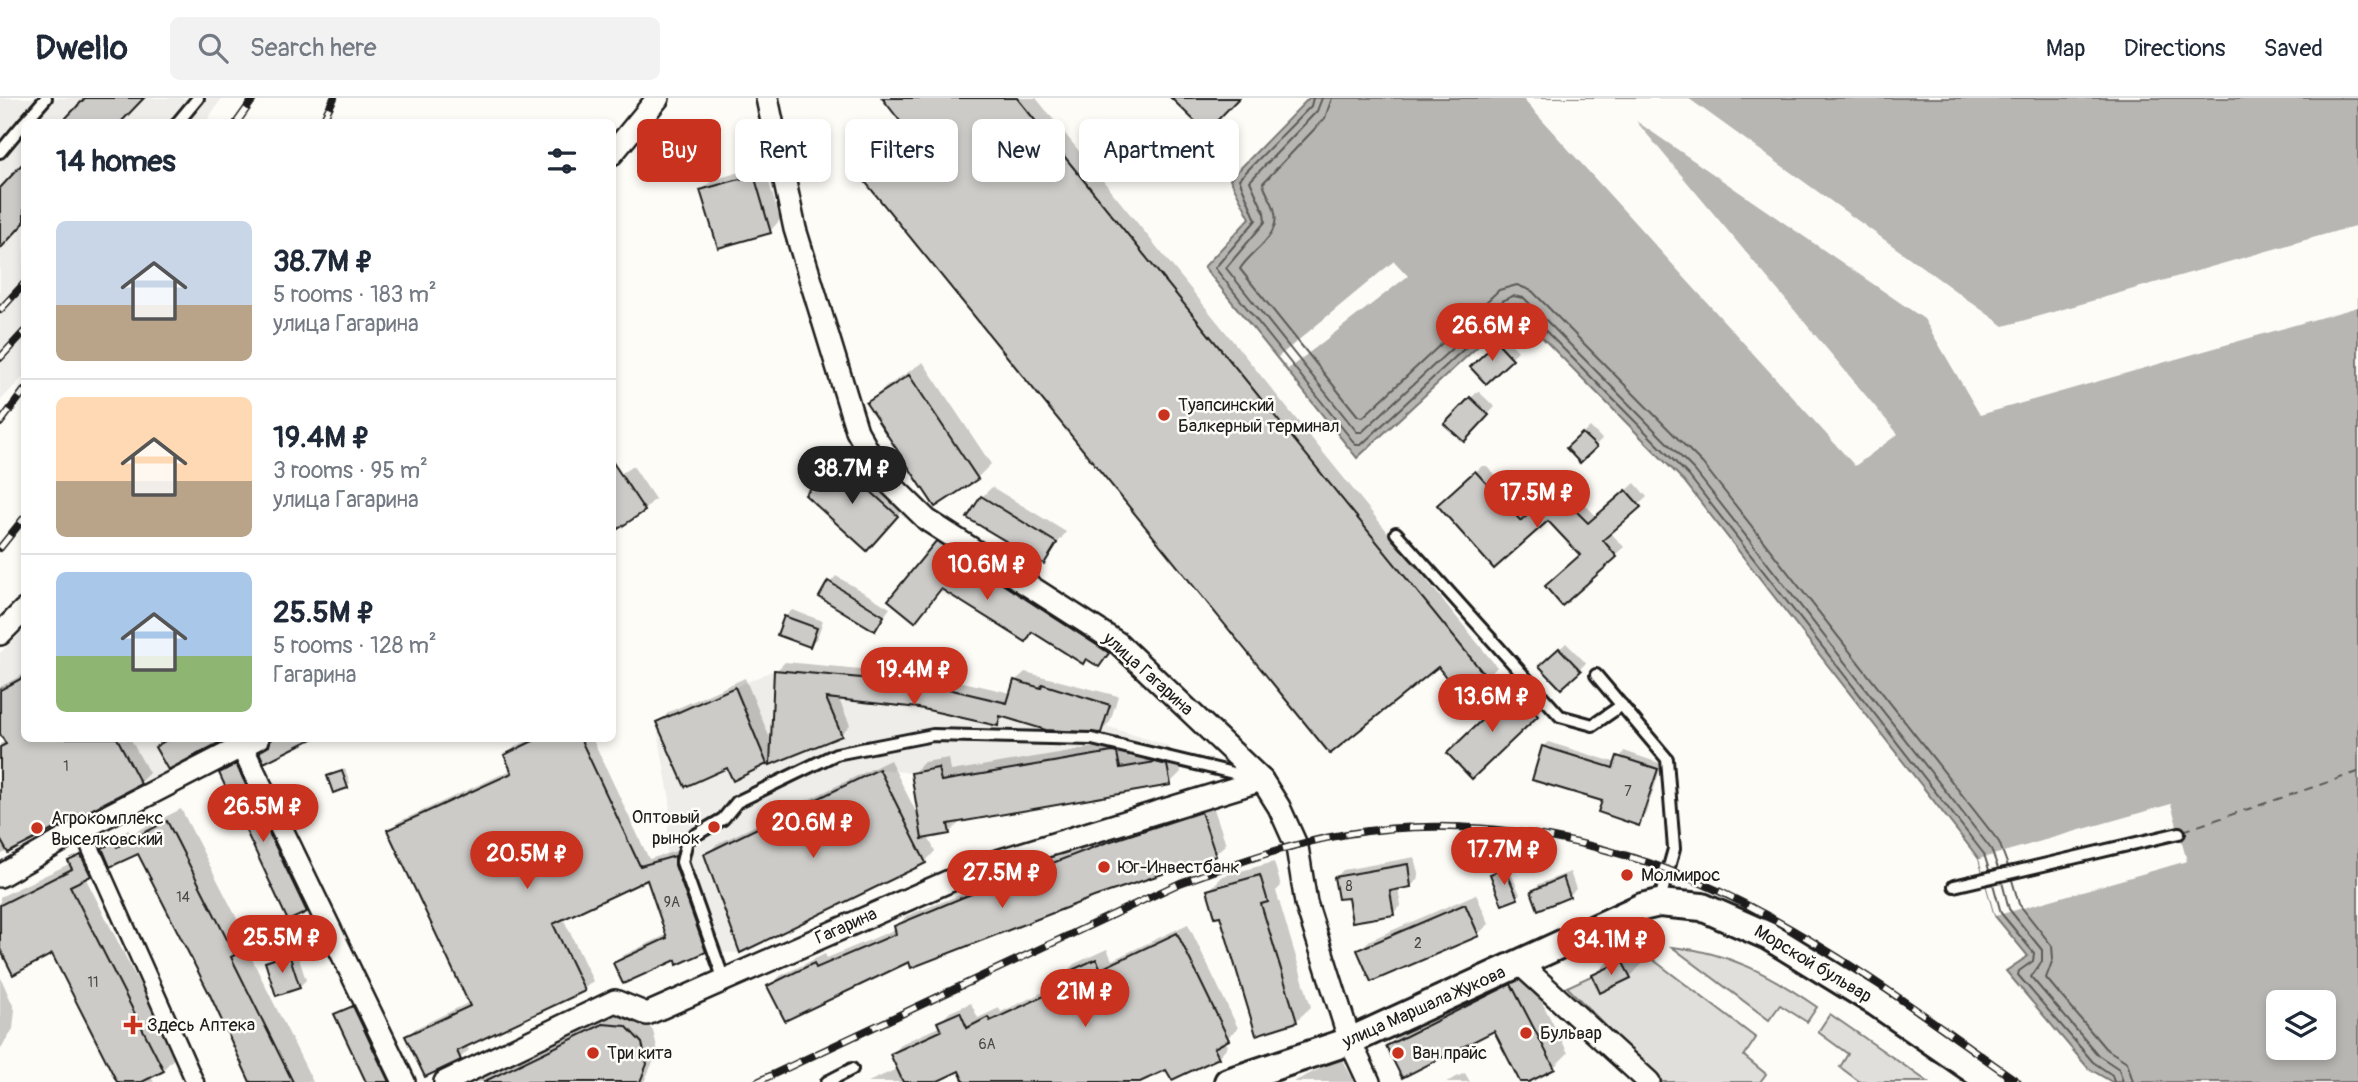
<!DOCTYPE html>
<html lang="en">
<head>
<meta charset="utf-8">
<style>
	:root { --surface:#fff; --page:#f2f2f3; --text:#1f2937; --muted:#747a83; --line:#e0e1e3; --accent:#c8321e }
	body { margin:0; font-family:Pangolin,sans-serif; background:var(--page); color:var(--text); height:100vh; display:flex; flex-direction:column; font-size:26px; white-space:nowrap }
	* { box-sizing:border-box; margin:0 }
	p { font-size:23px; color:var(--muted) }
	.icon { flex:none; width:38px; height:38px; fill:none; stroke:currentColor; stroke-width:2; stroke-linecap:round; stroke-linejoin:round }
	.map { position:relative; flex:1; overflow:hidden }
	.sheet { position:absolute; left:21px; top:21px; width:595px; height:623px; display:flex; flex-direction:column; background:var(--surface); border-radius:10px; box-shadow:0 4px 10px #0003 }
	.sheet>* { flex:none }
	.banner { position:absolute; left:637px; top:21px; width:665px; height:63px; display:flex; gap:14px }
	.controls { position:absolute; left:2266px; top:892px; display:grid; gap:14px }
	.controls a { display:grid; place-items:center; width:70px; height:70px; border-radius:10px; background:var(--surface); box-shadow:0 4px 10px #0003; font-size:35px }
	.price { position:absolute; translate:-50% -60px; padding:0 16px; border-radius:24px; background:var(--accent); color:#fff; font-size:23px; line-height:46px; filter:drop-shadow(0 2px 4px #0008) }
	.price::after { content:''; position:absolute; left:50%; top:42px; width:21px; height:16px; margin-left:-10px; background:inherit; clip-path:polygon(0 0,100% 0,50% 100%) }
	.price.current { background:#222; color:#fff }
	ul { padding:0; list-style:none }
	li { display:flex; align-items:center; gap:21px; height:175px; padding:0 35px }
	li+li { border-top:2px solid var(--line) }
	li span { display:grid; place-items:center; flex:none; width:196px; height:140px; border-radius:10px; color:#555 }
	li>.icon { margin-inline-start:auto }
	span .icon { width:84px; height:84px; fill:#fffc; stroke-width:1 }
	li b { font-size:30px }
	h2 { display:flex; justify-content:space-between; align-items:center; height:84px; padding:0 35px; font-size:30px }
	.tag { padding:0 24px; border-radius:10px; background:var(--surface); box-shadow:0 4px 10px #0003; font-size:24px; line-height:63px }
	.tag.current { background:var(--accent); color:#fff }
	header { display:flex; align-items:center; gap:42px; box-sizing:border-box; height:98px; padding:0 35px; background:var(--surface); border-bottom:2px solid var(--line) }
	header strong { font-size:33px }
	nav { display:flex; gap:38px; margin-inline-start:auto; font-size:24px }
	.search { width:490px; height:63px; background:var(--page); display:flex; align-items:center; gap:18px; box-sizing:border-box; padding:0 24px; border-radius:10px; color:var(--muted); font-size:26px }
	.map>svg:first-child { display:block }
</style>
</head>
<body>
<header>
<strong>Dwello</strong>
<div class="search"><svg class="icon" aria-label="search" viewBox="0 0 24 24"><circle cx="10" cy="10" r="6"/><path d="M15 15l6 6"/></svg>Search here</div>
<nav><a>Map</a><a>Directions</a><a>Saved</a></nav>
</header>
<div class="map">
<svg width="2358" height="984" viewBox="0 0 2358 984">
	<rect width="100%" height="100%" fill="#fdfcf7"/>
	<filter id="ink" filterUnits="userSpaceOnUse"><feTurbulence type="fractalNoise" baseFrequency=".0143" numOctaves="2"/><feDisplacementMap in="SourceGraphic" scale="14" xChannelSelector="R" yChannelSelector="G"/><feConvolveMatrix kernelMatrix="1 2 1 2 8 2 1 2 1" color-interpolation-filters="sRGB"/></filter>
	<g filter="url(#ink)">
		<!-- built -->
		<g fill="#eeede9">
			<path d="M0,0H222L206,24H24V278L0,303Z"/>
			<path d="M24,532V579L0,592V555Z"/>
			<path d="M774,572L929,587L1011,603L1093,624L1169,648L1166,662L1120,670L1116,653L941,683L938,670L911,675L879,671L704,756L740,855L707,854L675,759L666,761L670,702L656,624Z"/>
			<path d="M117,641H241L144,691Z"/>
		</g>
		<!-- green -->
		<g fill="#e0dfdb" stroke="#7e7e7c" stroke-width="2">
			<path d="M1672,849C1729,854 1771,877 1817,909L1807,924L1780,907L1769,922Z"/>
			<path d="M1643,854L1756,940L1744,958L1766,976L1760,984H1662L1567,889Z"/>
			<path d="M1830,916L1928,984H1860L1840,969L1848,956L1818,934Z"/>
		</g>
		<!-- water -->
		<path fill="#b7b6b2" stroke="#797876" stroke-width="2" fill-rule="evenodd" d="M1309,0H2358V984H2112L2088,970L2006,873L2028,858L1995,818L1979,761L1684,383L1516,213L1357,360L1204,169L1250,120L1230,81ZM2278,905H2324V950H2278Z"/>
		<!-- pier -->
		<g fill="#fdfcf7">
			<path d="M1522,0H1688L2004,228L2358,127V209L1980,317L1924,221L1636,23L1898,336L1855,368Z"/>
			<path d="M1394,163L1408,178L1288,271L1278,259Z"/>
			<path d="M2171,706L2187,763L1995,818L1979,761Z"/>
		</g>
		<!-- shadow -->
		<g fill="#0003">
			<path d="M86,0H142L119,24H65Z"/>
			<path d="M884,0H1036L1497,569L1487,580L1438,567L862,53L902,21Z"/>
			<path d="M24,67V123L0,149V93Z"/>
			<path d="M764,67L780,122L770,133L702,92L713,82Z"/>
			<path d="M1505,239L1518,253L1486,283L1472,269Z"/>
			<path d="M923,264L991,366L977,380L868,305L883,291Z"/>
			<path d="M1478,293L1495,309L1464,341L1447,325Z"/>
			<path d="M1590,329L1602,341L1580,362L1569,350Z"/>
			<path d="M848,353L907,407L877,440L807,397Z"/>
			<path d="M633,368L655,401L644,412L612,381Z"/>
			<path d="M1482,368H1487L1530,416L1564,385L1597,419L1635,385L1647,399L1610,434L1624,449L1562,505L1581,457L1549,420L1495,468L1447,399Z"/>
			<path d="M992,389L1066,434L1044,464L982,399Z"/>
			<path d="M948,434L1118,543L1110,556L1099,567L1034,533L1025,542L942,490L915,522L937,444Z"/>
			<path d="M836,478L890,510L875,531L830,485Z"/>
			<path d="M792,512L823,523L817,540L810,547L785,519Z"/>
			<path d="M1566,545L1586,565L1561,589L1542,568Z"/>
			<path d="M785,564L937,578L1011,595L1016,582L1025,574L1118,598L1110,624L1101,633L1005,618L997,626L920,608L838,599L850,627L841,636L772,659L766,665L728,668L659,624L669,614L745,580L772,645L776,573Z"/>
			<path d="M24,576V640H130L149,675L140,684L0,757V646L6,643L0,632V589Z"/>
			<path d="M1517,590L1540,614L1472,679L1450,655Z"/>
			<path d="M532,640H592L649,761L683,751L713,844L705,853L677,859L615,865L624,857L668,836L648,780L563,820L593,883L584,891L466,947L469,952L460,960L407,938L416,930L470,904L389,733L398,724L513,671L506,657L515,649Z"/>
			<path d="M1124,644L1128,645L1130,660L1167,654L1178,657L1181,674L1170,685L960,724L949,735L928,739L935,753L925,764L706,757L717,746L890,662L920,722L913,675L924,664L949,660L951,673Z"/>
			<path d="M1548,644L1617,665L1624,653L1662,666L1644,721L1639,726L1604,701L1543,649Z"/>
			<path d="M239,665L309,810L306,813L224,672Z"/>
			<path d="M345,671L350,685L347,688L329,678Z"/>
			<path d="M1212,705L1226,746L1215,756L910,862L770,889L780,878L825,856L827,860L896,831L906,818L1118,735Z"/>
			<path d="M181,711L248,842L244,845L313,984H253L139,754L104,750L128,731L131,736Z"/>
			<path d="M84,751L104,763L85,779L176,958L163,972L150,978L154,984H119L53,853L0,847V799L71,765Z"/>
			<path d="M1415,759L1419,780L1411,788L1398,790L1401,807L1393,815L1349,798L1336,779L1343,772Z"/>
			<path d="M1274,764L1281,788L1276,793L1311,909L1296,923L1221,816L1209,792L1223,778Z"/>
			<path d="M1508,768L1520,796L1517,799L1492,777Z"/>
			<path d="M1570,774L1576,791L1570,797L1539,809L1533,793L1539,786Z"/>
			<path d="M1476,796L1489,826L1478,836L1359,852L1370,842Z"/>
			<path d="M1188,826L1238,930L1225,942L1228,948L1218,959L1167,969L1136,984H966L960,971L932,984H868L899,970L892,956L903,945L941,928L939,925L950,914L971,905L978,920L999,910L1001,914L1066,883L1063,877L1074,866L1107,851L1112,862Z"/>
			<path d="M1637,850L1644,864L1630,879L1594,878L1608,863Z"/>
			<path d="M296,851L306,882L299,889L267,864L274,858Z"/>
			<path d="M1526,873L1568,955L1554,969L1522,984L1495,931L1388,949L1402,934Z"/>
			<path d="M0,878L15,912L13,931L0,952Z"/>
			<path d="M356,906L395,984H368L337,917Z"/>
			<path d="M616,914L638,917L653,933L658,953L644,984H473Z"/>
			<path d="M1342,960L1354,984H1293Z"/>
			<path d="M1465,975L1470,984H1446Z"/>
		</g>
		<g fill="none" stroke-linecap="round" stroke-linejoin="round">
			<!-- shore -->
			<g stroke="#5a5a58" stroke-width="2">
				<path d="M1313,0L1311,8L1239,81L1256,122L1215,170L1356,347H1361L1510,208L1520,207L1689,378L1984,756L1989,772"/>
				<path d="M1322,0L1317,13L1250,83L1264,114L1265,124L1226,170L1357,334H1362L1504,202L1513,198L1524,200L1695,373L1991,751L1998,770"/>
				<path d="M1332,0L1325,20L1263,85C1265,95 1274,104 1275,115C1280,139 1251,153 1240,171L1358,318L1363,319L1499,192L1517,187L1532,193L1703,366L1999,744L2008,768"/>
				<path d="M2012,782L2019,806L2052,848L2053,861L2046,880L2105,950L2127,964L2133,984"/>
				<path d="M2002,784L2009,811L2042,852V863L2031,879L2098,957L2119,971L2123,984"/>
				<path d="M1993,786L2001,815L2034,855L2033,863L2019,873L2018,877L2093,964L2112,977L2114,984"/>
			</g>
			<!-- ferry -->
			<path stroke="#5a5a58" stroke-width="2" stroke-dasharray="9 7" stroke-linecap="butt" d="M2183,733L2358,674"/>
		</g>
		<!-- building -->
		<g fill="#cccbc8" stroke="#1c1c1c" stroke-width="2">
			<path d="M85,0H144L121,24H62Z"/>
			<path d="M882,0H1017L1488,581L1463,601L1438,569L1330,656L849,64L900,23Z"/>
			<path d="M1171,0H1239L1206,34Z"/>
			<path d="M24,64V125L0,151V90Z"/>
			<path d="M754,77L771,135L718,150L700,92Z"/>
			<path d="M1497,244L1513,261L1486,286L1470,269Z"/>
			<path d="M909,277L978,381L935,409L866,305Z"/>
			<path d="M1470,299L1489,317L1464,344L1444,326Z"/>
			<path d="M1582,335L1597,349L1580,365L1566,350Z"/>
			<path d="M836,362L898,418L867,453L805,397Z"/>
			<path d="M612,363L645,413L612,435Z"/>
			<path d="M1475,373L1521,423L1555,392L1588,425L1626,392L1641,409L1603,442L1617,459L1562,508L1545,488L1580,457L1548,423L1494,471L1437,407Z"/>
			<path d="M981,398L1057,445L1044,466L967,420Z"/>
			<path d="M936,443L1109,555L1099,569L1086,561L1083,566L1032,534L1026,544L941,491L915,524L888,502Z"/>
			<path d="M828,483L884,518L875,533L819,499Z"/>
			<path d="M784,518L817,530L810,549L777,537Z"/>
			<path d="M1559,550L1581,573L1561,591L1539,568Z"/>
			<path d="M774,572L927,586L1007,605L1014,582L1041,590L1042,586L1110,607L1101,635L1046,632L1000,618L998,628L919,610L826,600L842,638L770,667Z"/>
			<path d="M24,579V640H117L141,686L8,755L0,741V649L6,646L0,636V592Z"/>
			<path d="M735,589L767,666L733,683L727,670L685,689L656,624Z"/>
			<path d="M1513,592L1538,618L1472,681L1447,655Z"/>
			<path d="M170,640H228L168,672L155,649Z"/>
			<path d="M271,640H314L264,665L259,654L269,648Z"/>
			<path d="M539,640H580L640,768L675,758V767L706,854L677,867L676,862L623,886L613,865L667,840L647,782L553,826L585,893L457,953L461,962L425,979L405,938L470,908L387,732L512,675L504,657Z"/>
			<path d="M1542,648L1613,670L1617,658L1658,671L1639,728L1598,714L1602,703L1532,682Z"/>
			<path d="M1112,654L1117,655L1120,670L1155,664L1167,667L1171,687L948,726L950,736L922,741L911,675L938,670L941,683Z"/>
			<path d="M236,666L307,814L288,823L219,675Z"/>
			<path d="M879,671L926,765L740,855L704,756Z"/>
			<path d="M342,673L348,690L333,695L327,678Z"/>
			<path d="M1201,714L1216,758L1094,799L911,870L909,864L785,923L767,888L814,865L816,870L896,836L894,828L966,798L1105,745Z"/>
			<path d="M167,723L235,857L231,859L293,984H250L210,897L138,756L110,769L102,750L114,744L117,749Z"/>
			<path d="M81,757L91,778L70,788L164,973L142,984H117L52,856L13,877L0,851V807L72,771L68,763Z"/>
			<path d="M1408,766L1411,789L1390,793L1394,817L1352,824L1348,800L1338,801L1334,779Z"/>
			<path d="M1505,770L1518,801L1502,807L1490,776Z"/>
			<path d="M1260,777L1268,804L1261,806L1297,924L1256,937L1220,818L1215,819L1207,792Z"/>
			<path d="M1563,779L1570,799L1538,812L1531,793Z"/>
			<path d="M1465,806L1479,838L1371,884L1357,852Z"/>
			<path d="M1177,835L1229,942L1214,950L1219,960L1172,982L1166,972L1140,984H964L959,973L936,984H903L890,956L941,933L937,924L960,914L967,930L988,919L990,923L1066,888L1061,877L1096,861L1101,871Z"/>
			<path d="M289,856L300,890L276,898L265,864Z"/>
			<path d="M1622,863L1631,880L1600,895L1592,877Z"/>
			<path d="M1511,886L1555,971L1529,984H1520L1494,933L1402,980L1386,948Z"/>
			<path d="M353,908L389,984H366L334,916Z"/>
			<path d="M603,926L626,928L642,945L647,966L640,984H483Z"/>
		</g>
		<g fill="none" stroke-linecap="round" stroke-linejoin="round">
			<defs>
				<g id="service">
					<path d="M25,24L46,0"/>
					<path d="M178,24L198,0"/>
					<path d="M0,54L24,25"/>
					<path d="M1396,435L1560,618L1593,627L1622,607"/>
					<path d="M1596,577L1667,661L1674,751L1659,805"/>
					<path d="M1954,788L2179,735"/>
					<path d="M724,882L682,764L687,742L723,721L737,704L836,656L933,637L1092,641L1254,680"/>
					<path d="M827,984L852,971"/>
				</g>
				<path id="pedestrian" d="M82,731L195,984"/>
				<g id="minor">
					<path d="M767,0L795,131L857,333L882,378L927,422L1118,545L1262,682L1279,709L1297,749L1306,805L1350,943L1369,984"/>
					<path d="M612,56L658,0"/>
					<path d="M0,536L24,512"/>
					<path d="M242,649L404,984"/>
					<path d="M0,778L82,731L258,640"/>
					<path d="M1520,866L1649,984"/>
					<path d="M445,984L615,903L647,916L988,766L1262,682"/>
				</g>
				<path id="tertiary" d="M1228,984L1350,943L1642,809L1659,805L1702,809L1768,838L1877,905L1991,984"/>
			</defs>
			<!-- service casing -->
			<use href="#service" stroke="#1c1c1c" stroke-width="16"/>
			<!-- pedestrian casing -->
			<use href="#pedestrian" stroke="#1c1c1c" stroke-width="21"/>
			<!-- minor casing -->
			<use href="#minor" stroke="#1c1c1c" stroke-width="26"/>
			<!-- tertiary casing -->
			<use href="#tertiary" stroke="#1c1c1c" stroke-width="32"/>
			<!-- service -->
			<use href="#service" stroke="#fdfcf7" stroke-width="10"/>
			<!-- pedestrian -->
			<use href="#pedestrian" stroke="#fdfcf7" stroke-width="16"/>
			<!-- minor -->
			<use href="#minor" stroke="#fdfcf7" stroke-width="21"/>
			<!-- tertiary -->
			<use href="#tertiary" stroke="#fdfcf7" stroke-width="26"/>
			<defs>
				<g id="rail">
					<path d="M237,24L254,0"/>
					<path d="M322,24L334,0"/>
					<path d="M0,212L24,186"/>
					<path d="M0,260L24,234"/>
					<path d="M0,325L24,293"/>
					<path d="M0,450L24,420"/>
					<path d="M757,984L1180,785C1233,766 1292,745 1347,736C1480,714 1625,744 1743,805C1841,855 1929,921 2018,984"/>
				</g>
			</defs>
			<!-- rail casing -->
			<use href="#rail" stroke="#1c1c1c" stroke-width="8"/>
			<!-- rail -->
			<use href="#rail" stroke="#fdfcf7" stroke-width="5" stroke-dasharray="16" stroke-linecap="butt"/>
		</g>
	</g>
	<!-- markers -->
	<g fill="#c8321e" stroke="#fdfcf7" stroke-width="2.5">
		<circle cx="1164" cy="317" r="7"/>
		<circle cx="714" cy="729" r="7"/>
		<circle cx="37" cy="730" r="7"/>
		<circle cx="1104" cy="769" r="7"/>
		<circle cx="1627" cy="777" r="7"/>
		<path d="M129.5 916.5h7v7h7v7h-7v7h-7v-7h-7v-7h7z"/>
		<circle cx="1526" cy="935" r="7"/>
		<circle cx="593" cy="955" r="7"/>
		<circle cx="1398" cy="955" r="7"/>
	</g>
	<g text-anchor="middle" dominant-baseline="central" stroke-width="5" stroke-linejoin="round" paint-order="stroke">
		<!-- number labels -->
		<g font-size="14" fill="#484847">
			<text x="66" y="668">1</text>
			<text x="1628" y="693">7</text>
			<text x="1349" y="788">8</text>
			<text x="183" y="799">14</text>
			<text x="672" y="804">9А</text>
			<text x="1418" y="845">2</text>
			<text x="93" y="884">11</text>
			<text x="987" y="946">6А</text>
		</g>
		<!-- poi labels -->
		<g font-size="18" fill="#1c1c1c" stroke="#fdfcf7" text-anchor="start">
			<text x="1178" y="307">Туапсинский<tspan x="1178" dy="21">Балкерный терминал</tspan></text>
			<text x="700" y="719" text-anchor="end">Оптовый<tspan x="700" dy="21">рынок</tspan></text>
			<text x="51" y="720">Агрокомплекс<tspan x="51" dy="21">Выселковский</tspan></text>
			<text x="1118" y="769">Юг-Инвестбанк</text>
			<text x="1641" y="777">Молмирос</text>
			<text x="147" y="927">Здесь Аптека</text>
			<text x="1540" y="935">Бульвар</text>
			<text x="607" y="955">Три кита</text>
			<text x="1412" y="955">Ван прайс</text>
		</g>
		<!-- street labels -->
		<g font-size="18" fill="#1c1c1c" stroke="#fdfcf7">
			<text transform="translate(1148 576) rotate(42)">улица Гагарина</text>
			<text transform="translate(846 828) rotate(-24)">Гагарина</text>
			<text transform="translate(1813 866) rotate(31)">Морской бульвар</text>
			<text transform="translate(1424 909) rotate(-24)">улица Маршала Жукова</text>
		</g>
	</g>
</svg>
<div class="controls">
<a><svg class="icon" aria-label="layers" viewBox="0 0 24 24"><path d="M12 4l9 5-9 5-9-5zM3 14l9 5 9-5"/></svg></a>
</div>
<b class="price" style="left:1492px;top:265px">26.6M ₽</b>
<b class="price current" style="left:852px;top:408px">38.7M ₽</b>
<b class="price" style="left:1537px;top:432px">17.5M ₽</b>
<b class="price" style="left:987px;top:504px">10.6M ₽</b>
<b class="price" style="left:914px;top:609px">19.4M ₽</b>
<b class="price" style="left:1492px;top:636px">13.6M ₽</b>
<b class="price" style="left:263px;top:746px">26.5M ₽</b>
<b class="price" style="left:813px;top:762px">20.6M ₽</b>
<b class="price" style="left:1504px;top:789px">17.7M ₽</b>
<b class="price" style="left:527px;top:793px">20.5M ₽</b>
<b class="price" style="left:1002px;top:812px">27.5M ₽</b>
<b class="price" style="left:282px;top:877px">25.5M ₽</b>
<b class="price" style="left:1611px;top:879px">34.1M ₽</b>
<b class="price" style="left:1085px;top:931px">21M ₽</b>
<div class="banner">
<a class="tag current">Buy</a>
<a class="tag">Rent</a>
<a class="tag">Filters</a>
<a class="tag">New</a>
<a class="tag">Apartment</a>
</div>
<section class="sheet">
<h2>14 homes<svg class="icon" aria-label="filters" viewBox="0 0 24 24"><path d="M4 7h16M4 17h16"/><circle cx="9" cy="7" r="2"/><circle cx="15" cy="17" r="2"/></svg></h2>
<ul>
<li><span style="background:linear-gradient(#c9d6e8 60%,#b9a48a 0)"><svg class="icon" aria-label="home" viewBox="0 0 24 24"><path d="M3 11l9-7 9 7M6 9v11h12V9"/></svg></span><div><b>38.7M ₽</b><p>5 rooms · 183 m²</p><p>улица Гагарина</p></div></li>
<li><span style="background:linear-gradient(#ffd9b3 60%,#b9a48a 0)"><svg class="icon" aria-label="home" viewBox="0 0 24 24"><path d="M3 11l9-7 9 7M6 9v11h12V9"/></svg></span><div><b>19.4M ₽</b><p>3 rooms · 95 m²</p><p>улица Гагарина</p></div></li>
<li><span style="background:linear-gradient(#a9c7e8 60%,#8fb573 0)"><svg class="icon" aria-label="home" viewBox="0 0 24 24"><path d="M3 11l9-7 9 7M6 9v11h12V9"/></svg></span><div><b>25.5M ₽</b><p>5 rooms · 128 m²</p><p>Гагарина</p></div></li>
</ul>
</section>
</div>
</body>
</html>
